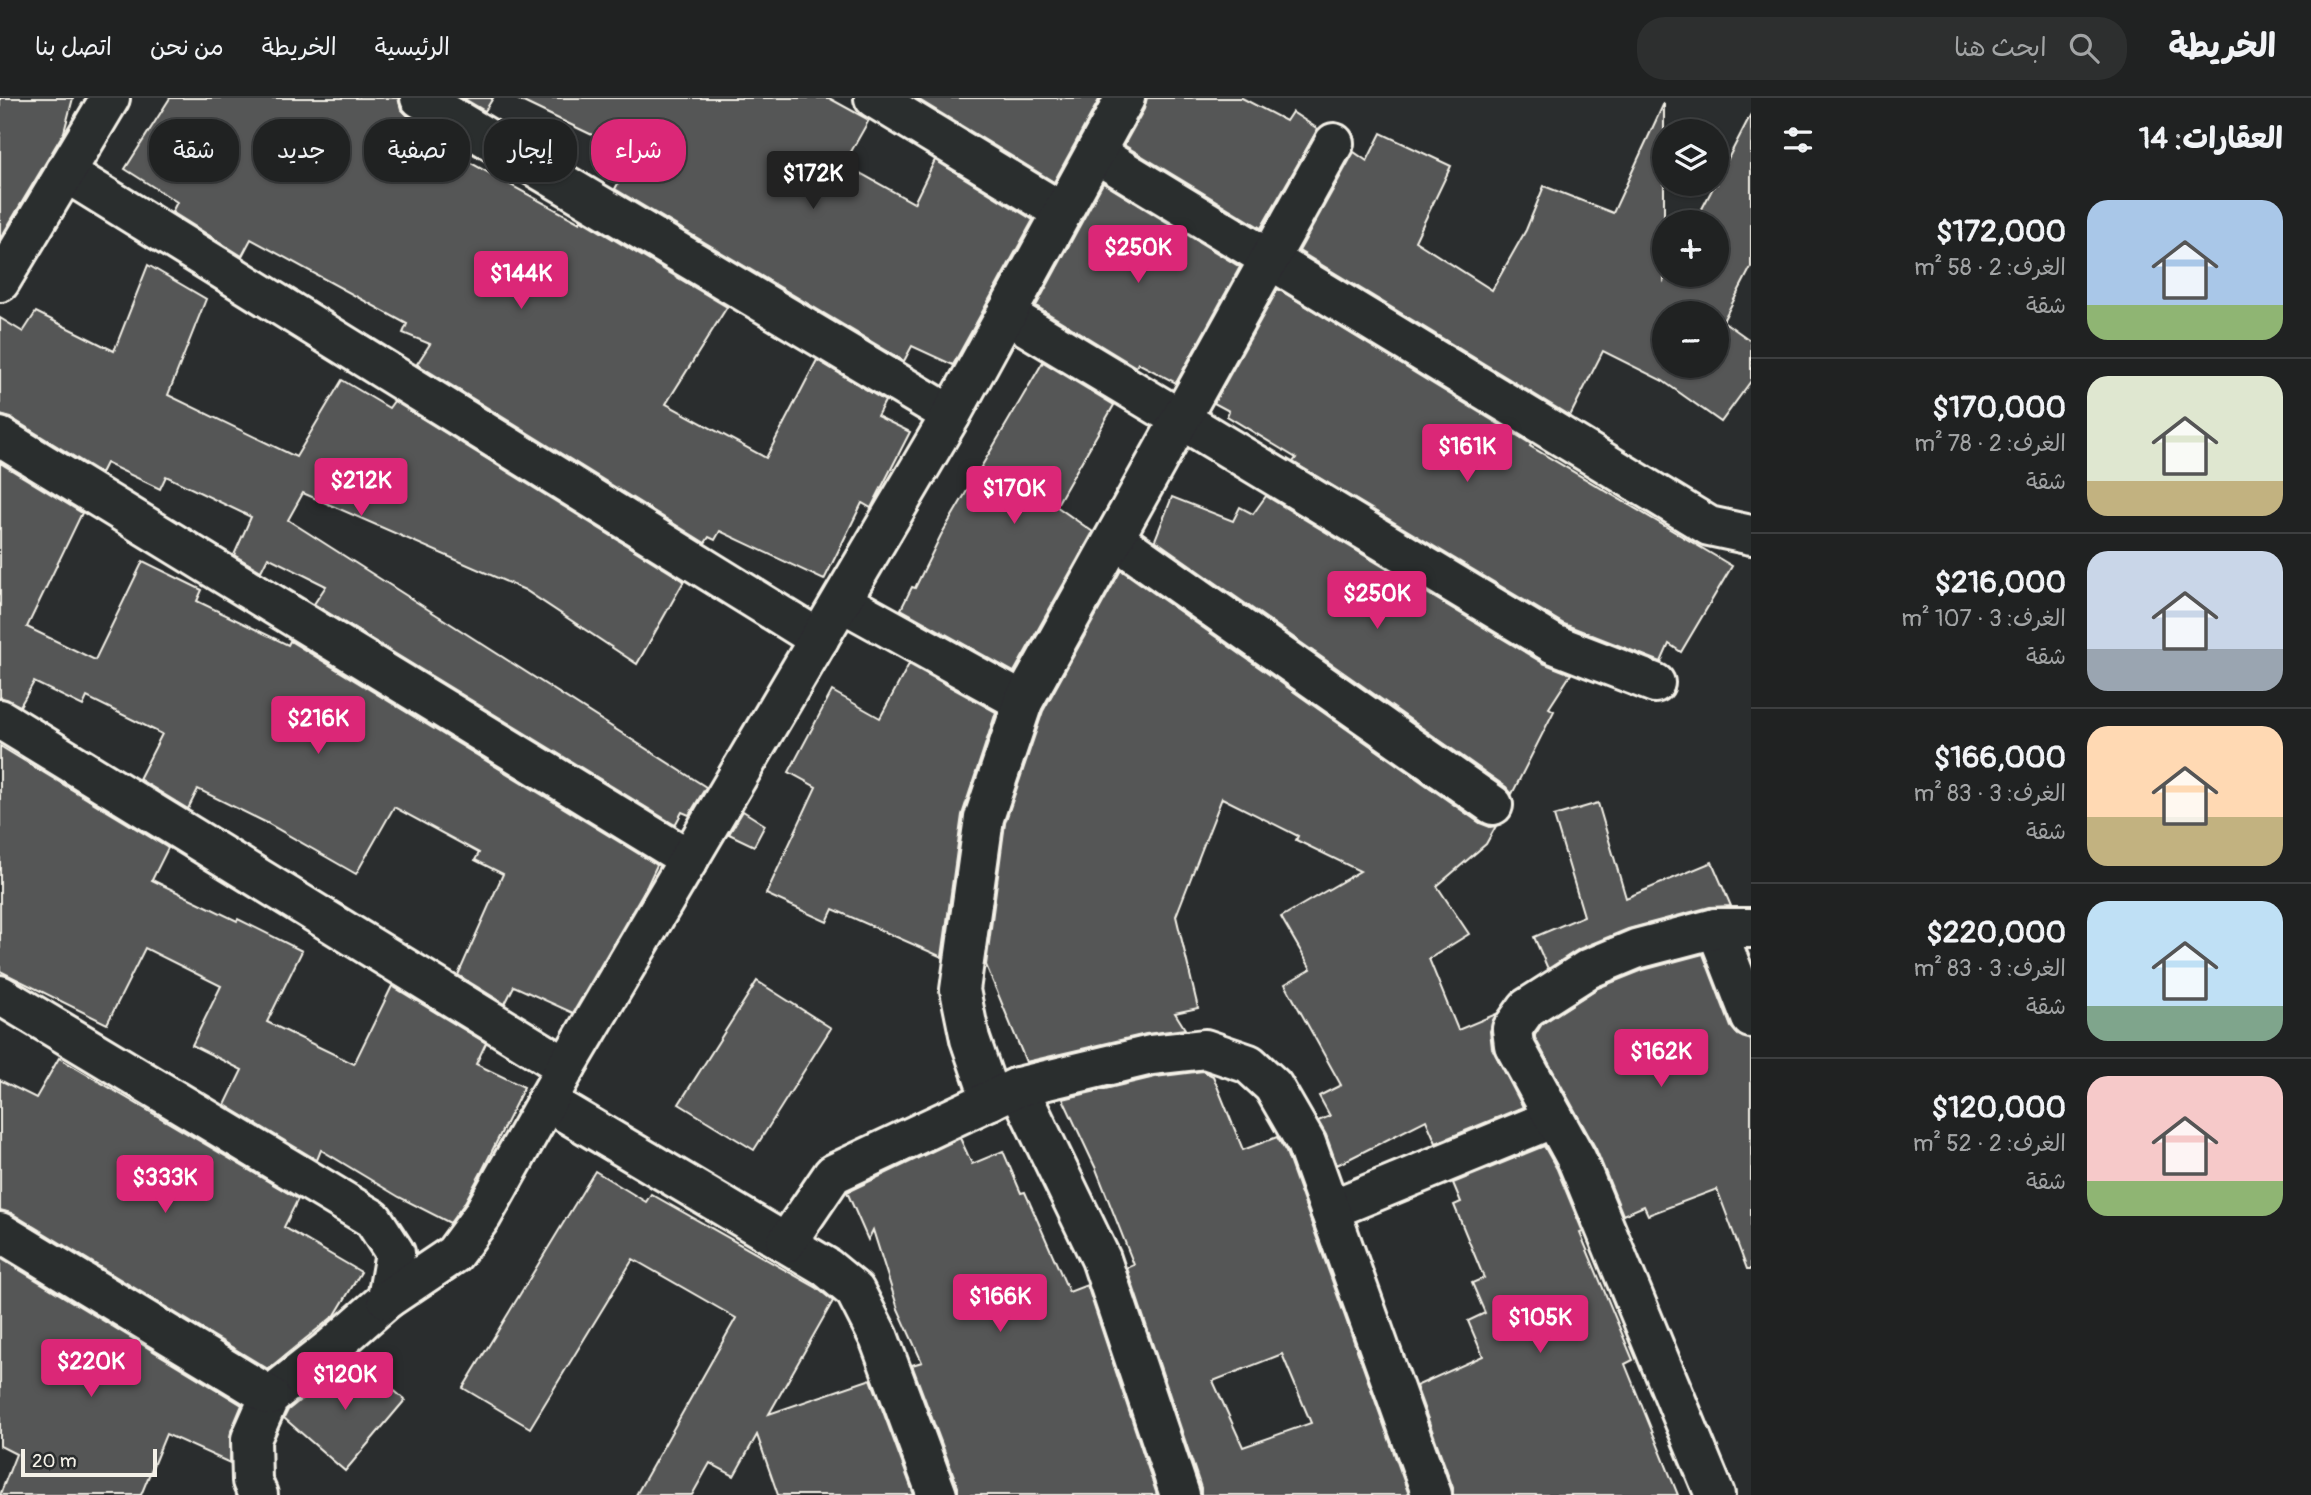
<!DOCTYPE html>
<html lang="ar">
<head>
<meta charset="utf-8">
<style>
	:root { --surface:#202222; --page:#2d2f2f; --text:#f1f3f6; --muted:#a2a4a5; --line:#3d3f40; --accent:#db2777 }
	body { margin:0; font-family:Pangolin,"Playpen Sans Arabic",sans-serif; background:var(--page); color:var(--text); direction:rtl; height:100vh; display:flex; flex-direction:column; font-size:26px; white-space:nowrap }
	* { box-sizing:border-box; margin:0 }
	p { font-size:23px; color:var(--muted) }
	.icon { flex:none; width:38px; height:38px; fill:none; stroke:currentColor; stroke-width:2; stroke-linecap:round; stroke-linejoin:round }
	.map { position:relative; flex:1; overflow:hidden; direction:ltr }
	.panel { display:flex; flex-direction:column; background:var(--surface); width:560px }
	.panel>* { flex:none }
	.hud { position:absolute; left:21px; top:21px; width:665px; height:63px; direction:rtl; display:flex; gap:14px }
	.fabs { position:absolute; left:1652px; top:21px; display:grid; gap:14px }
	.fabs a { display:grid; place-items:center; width:77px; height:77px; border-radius:50%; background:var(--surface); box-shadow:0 2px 5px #0004,0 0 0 2px var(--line); font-size:35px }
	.scale { position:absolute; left:21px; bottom:18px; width:136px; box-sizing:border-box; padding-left:7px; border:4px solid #f4f1e8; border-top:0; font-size:19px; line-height:24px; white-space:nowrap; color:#f4f1e8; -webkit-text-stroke:5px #2a2d2e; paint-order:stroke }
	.price { position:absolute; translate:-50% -60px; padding:0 16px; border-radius:7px; background:var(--accent); color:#fff; font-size:23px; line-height:46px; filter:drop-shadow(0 2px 4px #0008) }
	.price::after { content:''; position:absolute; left:50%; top:42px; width:21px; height:16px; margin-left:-10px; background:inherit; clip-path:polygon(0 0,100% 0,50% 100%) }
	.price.on { background:#222; color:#fff }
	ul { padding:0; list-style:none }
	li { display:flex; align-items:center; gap:21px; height:175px; padding:0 28px }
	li+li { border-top:2px solid var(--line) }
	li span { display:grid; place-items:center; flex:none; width:196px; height:140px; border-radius:21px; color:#555 }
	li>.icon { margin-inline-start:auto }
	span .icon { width:84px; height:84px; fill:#fffc; stroke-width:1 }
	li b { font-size:30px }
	h2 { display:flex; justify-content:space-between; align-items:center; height:84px; padding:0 28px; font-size:30px }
	.pill { padding:0 24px; border-radius:28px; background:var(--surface); box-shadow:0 2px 5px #0004,0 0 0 2px var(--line); font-size:24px; line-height:63px }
	.pill.on { background:var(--accent); color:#fff }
	header { display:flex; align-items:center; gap:42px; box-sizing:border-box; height:98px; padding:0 35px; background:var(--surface); border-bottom:2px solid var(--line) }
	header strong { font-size:33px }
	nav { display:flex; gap:38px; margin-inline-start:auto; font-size:24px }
	.search { width:490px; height:63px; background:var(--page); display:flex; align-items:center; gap:18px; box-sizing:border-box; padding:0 24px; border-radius:28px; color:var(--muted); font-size:26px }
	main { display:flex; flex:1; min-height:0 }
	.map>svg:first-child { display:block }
</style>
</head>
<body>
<header>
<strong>الخريطة</strong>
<div class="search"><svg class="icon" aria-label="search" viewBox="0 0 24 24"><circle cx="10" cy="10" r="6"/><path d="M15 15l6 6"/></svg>ابحث هنا</div>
<nav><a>الرئيسية</a><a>الخريطة</a><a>من نحن</a><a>اتصل بنا</a></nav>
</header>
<main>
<section class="panel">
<h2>العقارات: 14<svg class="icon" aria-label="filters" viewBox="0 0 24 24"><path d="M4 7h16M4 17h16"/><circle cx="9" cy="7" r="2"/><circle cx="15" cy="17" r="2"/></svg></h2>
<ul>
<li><span style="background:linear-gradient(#a9c7e8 75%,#8fb573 0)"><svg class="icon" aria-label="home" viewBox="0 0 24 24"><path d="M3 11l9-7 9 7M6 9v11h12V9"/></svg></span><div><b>$172,000</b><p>الغرف: 2 · 58 m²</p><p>شقة</p></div></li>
<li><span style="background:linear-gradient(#dfe7d0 75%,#c2b280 0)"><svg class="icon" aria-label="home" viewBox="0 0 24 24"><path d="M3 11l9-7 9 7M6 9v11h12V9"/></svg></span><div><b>$170,000</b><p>الغرف: 2 · 78 m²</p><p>شقة</p></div></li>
<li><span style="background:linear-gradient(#c9d6e8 70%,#9aa5b1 0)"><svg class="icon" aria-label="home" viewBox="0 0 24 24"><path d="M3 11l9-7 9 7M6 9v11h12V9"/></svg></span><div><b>$216,000</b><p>الغرف: 3 · 107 m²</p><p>شقة</p></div></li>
<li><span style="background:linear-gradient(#ffd9b3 65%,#c2b280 0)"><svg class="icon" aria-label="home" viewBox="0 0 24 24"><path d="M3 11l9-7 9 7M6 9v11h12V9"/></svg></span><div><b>$166,000</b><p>الغرف: 3 · 83 m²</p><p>شقة</p></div></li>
<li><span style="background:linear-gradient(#bfe0f5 75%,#7fa58c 0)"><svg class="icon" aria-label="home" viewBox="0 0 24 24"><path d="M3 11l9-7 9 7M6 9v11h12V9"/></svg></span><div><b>$220,000</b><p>الغرف: 3 · 83 m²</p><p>شقة</p></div></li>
<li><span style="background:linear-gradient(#f6c9c9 75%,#8fb573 0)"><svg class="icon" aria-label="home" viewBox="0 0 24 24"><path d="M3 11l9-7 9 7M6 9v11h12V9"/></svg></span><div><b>$120,000</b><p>الغرف: 2 · 52 m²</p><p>شقة</p></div></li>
</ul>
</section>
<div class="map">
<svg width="1751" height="1397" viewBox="0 0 1751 1397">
	<rect width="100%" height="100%" fill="#2a2d2e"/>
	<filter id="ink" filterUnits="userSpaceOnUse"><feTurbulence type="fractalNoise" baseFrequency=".0143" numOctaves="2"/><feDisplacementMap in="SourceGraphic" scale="14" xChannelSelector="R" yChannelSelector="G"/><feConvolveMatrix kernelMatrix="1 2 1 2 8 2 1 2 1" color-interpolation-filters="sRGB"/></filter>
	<g filter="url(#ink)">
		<!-- building -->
		<g fill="#555756" stroke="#f4f1e8" stroke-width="2" fill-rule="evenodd">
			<path d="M0,0H73L64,34L0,141Z"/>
			<path d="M170,0H398L401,11L409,19L463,51L458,58L580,125L581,122L727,209L666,306L766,360L817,262L885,303L877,318L910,334L871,410L862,405L824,482L720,433L715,442L709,439L705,445L417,266L430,246L403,235L407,226L251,141L242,158L172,114L177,104L125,71Z"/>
			<path d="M463,0H493L485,13Z"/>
			<path d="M515,0H829L869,22L844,66L914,105L935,62L1033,122L953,267L912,248L904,263L615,91L634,57Z"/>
			<path d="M916,0H1100L1054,84Z"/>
			<path d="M1147,0H1242L1286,23L1292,14L1318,31L1261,130L1124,47L1144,11Z"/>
			<path d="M1664,5V182L1667,177H1717V124H1695L1715,86H1717V82L1751,16V169L1723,223L1751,243V283L1721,324L1663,283L1603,253L1570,318L1299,153L1354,54L1367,63L1381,35L1451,68L1415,143L1492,192L1526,132L1544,88L1613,115ZM1664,215H1717V268H1664Z"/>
			<path d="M1103,85L1240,169L1176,285L1138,265L1136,269L1036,208Z"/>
			<path d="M148,167L206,201L168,297L296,359L342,282L389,310L394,303L684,483L637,566L525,492L303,395L288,422L706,689L689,717L682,714L675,727L314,506L326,488L268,459L261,473L234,457L251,419L166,378L160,391L106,365L101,375L11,320L0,317V220L23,234L36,214L114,253Z"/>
			<path d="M1278,191L1531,346L1530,348L1732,468L1681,554L1669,546L1661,564L1564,526L1293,364L1296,360L1227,318L1229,313L1214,305Z"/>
			<path d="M1043,264L1114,307L1056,408L1093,434L1014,574L901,511L912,489L915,490L941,437Z"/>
			<path d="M0,365L82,415L27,529L95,562L143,463L202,492L197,503L288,547L290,543L657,767L647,788L573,915L514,888L505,906L458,877L503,776L475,762L479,755L394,709L356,776L267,725L198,691L188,711L139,681L162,636L87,599L83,608L34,584L20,608L0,599Z"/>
			<path d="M1266,398L1543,565L1571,576L1549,610L1554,613L1512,696L1506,689L1155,442L1172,399L1233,423L1240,409L1253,416Z"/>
			<path d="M1121,472L1480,725L1490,729L1496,728L1486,746L1437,788L1469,836L1429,861L1458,932L1496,916L1490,933L1492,950L1523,1009L1436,1045L1426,1022L1337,1067L1326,1037L1318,1023L1330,1018L1319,998L1341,987L1285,886L1311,871L1281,819L1360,773L1296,742L1298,738L1222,700L1176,818L1198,910L1175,915L1185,931L1146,936L1026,964L986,867L1005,725L1043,613Z"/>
			<path d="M909,566L996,614L962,717L942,859L833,811L827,824L766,796L816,689L789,674L832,593L880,620Z"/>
			<path d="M0,648L168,750L152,782L237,823L238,821L302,853L267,924L354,966L392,888L486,945L476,966L524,989L482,1073L464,1106L450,1125L399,1099L321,1052L317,1062L225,1007L242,972L192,947L221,888L145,850L107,926L0,873Z"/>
			<path d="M1598,705L1626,800L1712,764L1731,808L1710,809L1628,831L1579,851L1548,871L1534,839L1584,818L1554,718Z"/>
			<path d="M743,713L765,727L754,748L729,736Z"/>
			<path d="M1703,856L1731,929L1738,937L1750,941L1751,944V1171H1747L1717,1091L1648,1117L1644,1108L1623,1117L1596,1051L1535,940V937L1542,926L1598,890L1643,872Z"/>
			<path d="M757,883L831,930L754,1052L679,1006Z"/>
			<path d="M59,960L298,1101L284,1129L361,1174L335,1217L268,1271L11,1115L0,1112V982L36,1000Z"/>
			<path d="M1203,973L1213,978L1243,1052L1277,1039L1286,1054L1409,1397H1201V1390L1127,1170L1134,1167L1096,1071L1063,1001L1155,979ZM1282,1256L1311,1325L1243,1349L1213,1283Z"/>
			<path d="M960,1040L972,1066L1003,1053L1021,1095L1025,1094L1069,1194L1087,1187L1157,1397H958V1389L912,1267L922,1264L898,1211L873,1132L868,1142L847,1094Z"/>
			<path d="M1544,1048L1557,1071L1583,1134L1580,1135L1633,1262L1625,1266L1678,1397H1453V1390L1416,1288L1483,1258L1468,1223L1485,1215L1472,1185L1484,1180L1454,1107L1461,1104L1453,1085Z"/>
			<path d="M595,1073L646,1104L651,1096L817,1190L833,1203L769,1316L871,1281L914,1397H778L757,1337L734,1378L710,1365L692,1397H636L736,1220L633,1161L530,1330L463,1290Z"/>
			<path d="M0,1160L242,1307L231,1333L230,1365L166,1336L141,1397H0L16,1356L0,1348Z"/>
			<path d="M355,1258L405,1302L345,1373L284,1320L288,1312Z"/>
		</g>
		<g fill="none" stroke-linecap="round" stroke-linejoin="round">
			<defs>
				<g id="minor">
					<path d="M420,0L951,317"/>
					<path d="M874,0L1062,114"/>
					<path d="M1095,55L1709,428L1751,437"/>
					<path d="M65,74L819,541"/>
					<path d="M0,184L110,0"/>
					<path d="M1006,216L1554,546L1655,585"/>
					<path d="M0,339L689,761"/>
					<path d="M1115,441L1493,707"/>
					<path d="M842,504L1023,604"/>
					<path d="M0,621L566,969"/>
					<path d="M1716,830L1751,920"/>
					<path d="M0,897L373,1121L395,1155L387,1201L331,1250L270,1298L251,1341L252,1383L258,1397"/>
					<path d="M1018,989L1101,1161L1180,1397"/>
					<path d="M991,1002L970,941L960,892L984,720L1023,604L1334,45"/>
					<path d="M546,1003L826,1169L855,1193L879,1240L937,1397"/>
					<path d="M1330,1112L1554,1020"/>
					<path d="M0,1134L270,1298"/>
					<path d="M786,1145L833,1076L1018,989L1151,957L1205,951L1249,966L1273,988L1306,1045L1432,1397"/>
					<path d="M387,1201L454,1156L482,1118L566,969L951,317L1125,0"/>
					<path d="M1715,1397L1577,1062L1514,947L1512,931L1527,910L1588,871L1636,851L1716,830H1751"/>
				</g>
			</defs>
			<!-- minor casing -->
			<use href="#minor" stroke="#f4f1e8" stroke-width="44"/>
			<!-- minor -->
			<use href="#minor" stroke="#2a2d2e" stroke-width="38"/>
		</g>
	</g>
</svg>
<div class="fabs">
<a><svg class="icon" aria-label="layers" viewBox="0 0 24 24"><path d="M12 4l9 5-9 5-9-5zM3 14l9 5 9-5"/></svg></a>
<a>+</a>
<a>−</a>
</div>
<div class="scale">20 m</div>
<b class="price on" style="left:813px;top:113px">$172K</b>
<b class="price" style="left:1138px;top:187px">$250K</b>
<b class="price" style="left:521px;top:213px">$144K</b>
<b class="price" style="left:1467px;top:386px">$161K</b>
<b class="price" style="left:361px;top:420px">$212K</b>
<b class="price" style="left:1014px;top:428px">$170K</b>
<b class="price" style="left:1377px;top:533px">$250K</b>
<b class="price" style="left:318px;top:658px">$216K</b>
<b class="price" style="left:1661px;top:991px">$162K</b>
<b class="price" style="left:165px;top:1117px">$333K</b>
<b class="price" style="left:1000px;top:1236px">$166K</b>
<b class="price" style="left:1540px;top:1257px">$105K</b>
<b class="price" style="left:91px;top:1301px">$220K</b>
<b class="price" style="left:345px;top:1314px">$120K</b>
<div class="hud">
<a class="pill on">شراء</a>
<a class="pill">إيجار</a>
<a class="pill">تصفية</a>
<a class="pill">جديد</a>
<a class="pill">شقة</a>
</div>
</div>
</main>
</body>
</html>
